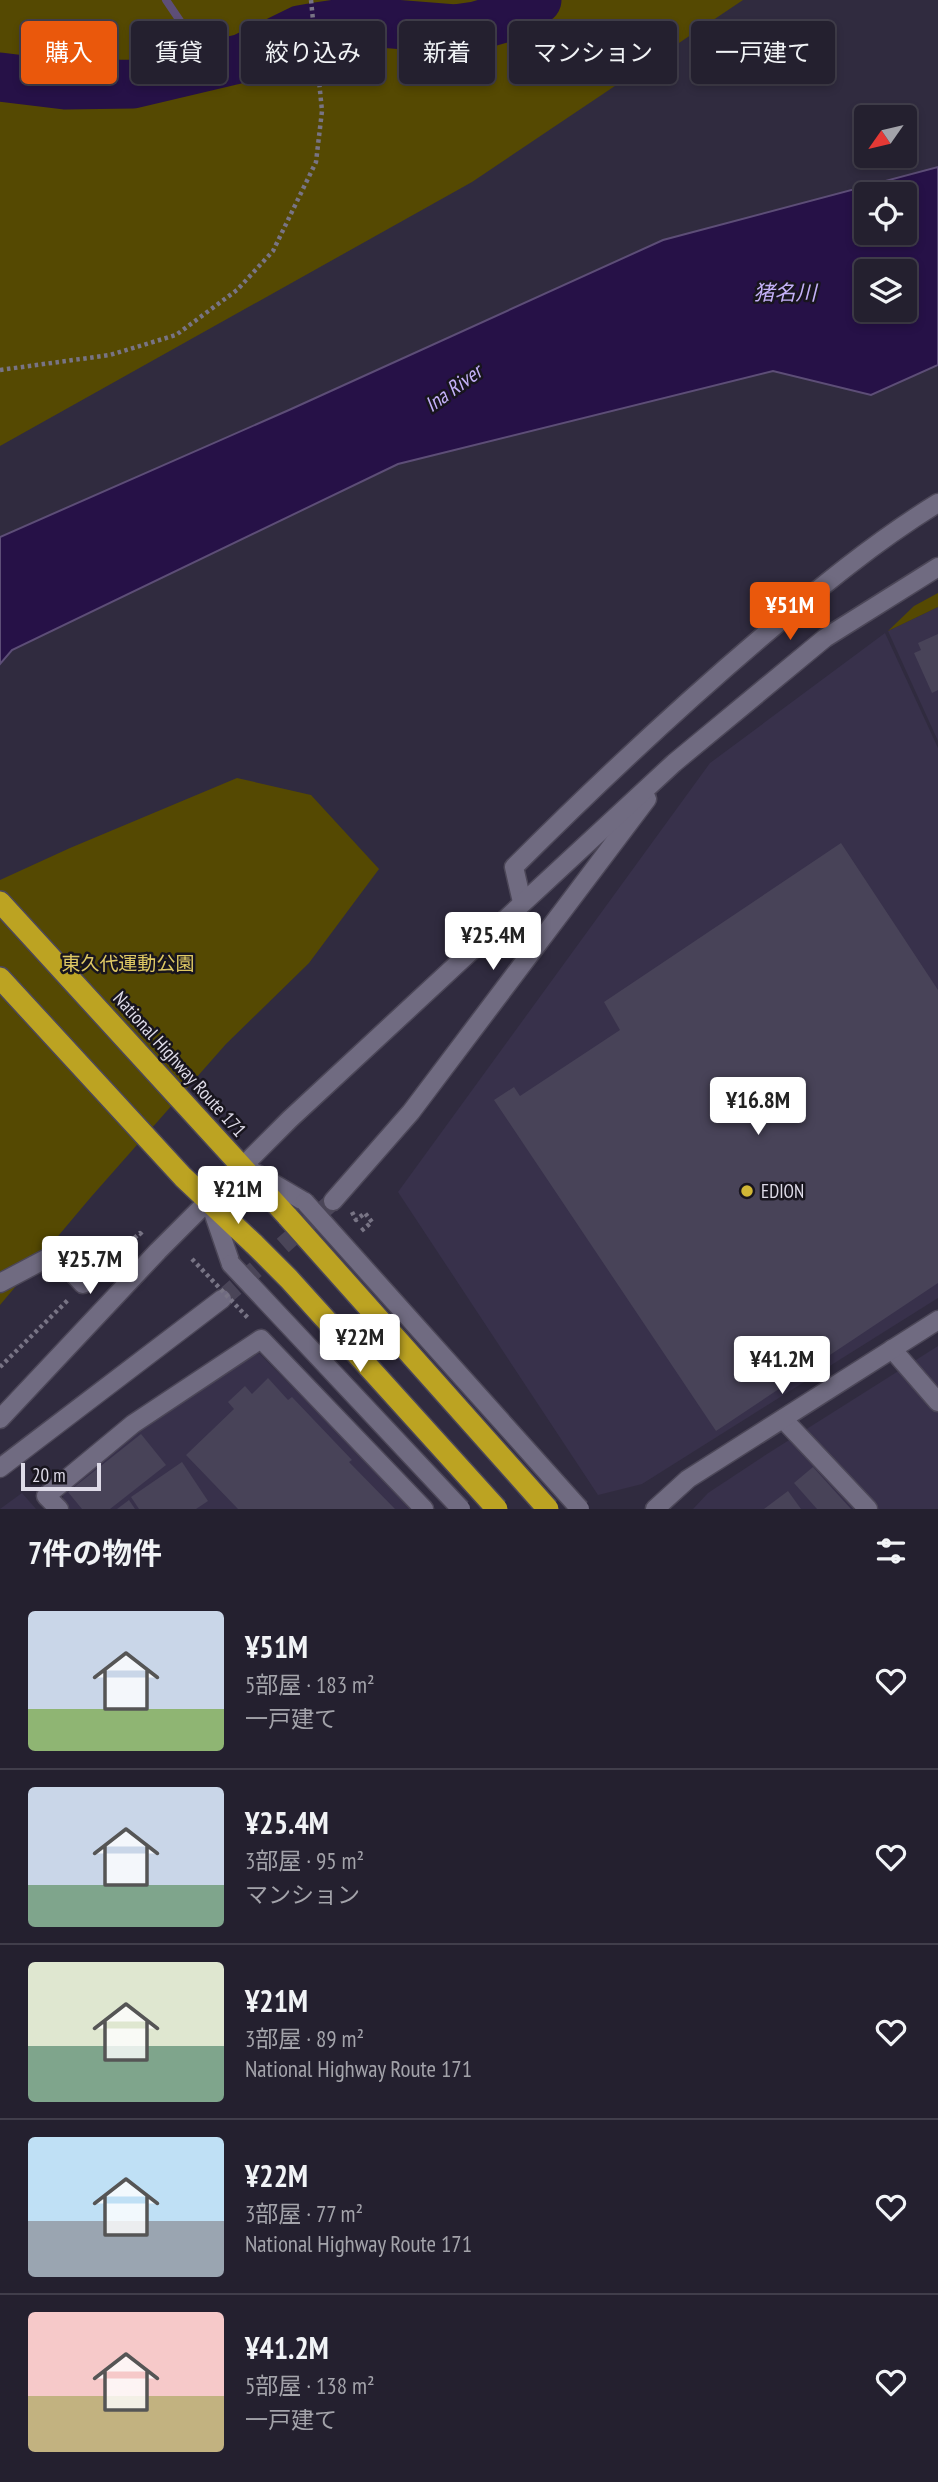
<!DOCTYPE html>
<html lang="ja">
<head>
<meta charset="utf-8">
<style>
	:root { --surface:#24202f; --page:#2c2837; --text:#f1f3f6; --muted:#a3a3aa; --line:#413e4b; --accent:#ea580c }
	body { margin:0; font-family:"PT Sans Narrow","Noto Sans JP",sans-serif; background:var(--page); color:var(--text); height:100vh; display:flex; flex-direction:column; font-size:26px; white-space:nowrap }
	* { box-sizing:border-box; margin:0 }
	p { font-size:23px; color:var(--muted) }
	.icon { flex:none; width:38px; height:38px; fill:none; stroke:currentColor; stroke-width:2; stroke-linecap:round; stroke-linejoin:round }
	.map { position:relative; height:1509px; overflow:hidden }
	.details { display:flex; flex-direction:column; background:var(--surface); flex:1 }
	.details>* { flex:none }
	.top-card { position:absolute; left:21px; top:21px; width:896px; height:63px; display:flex; gap:14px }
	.needle { width:46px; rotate:236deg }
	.tools { position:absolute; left:854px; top:105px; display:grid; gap:14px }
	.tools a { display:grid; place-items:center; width:63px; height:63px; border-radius:7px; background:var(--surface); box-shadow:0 4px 10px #0003,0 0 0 2px var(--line); font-size:35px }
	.scale { position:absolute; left:21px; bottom:18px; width:80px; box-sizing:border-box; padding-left:7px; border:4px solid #dedbe8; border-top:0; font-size:19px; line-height:24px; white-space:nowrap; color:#dedbe8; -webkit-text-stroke:5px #18151e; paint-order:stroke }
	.price { position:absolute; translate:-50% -60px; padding:0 16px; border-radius:7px; background:#fff; color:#222; font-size:23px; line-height:46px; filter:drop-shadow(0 2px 4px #0008) }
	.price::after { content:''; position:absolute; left:50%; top:42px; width:21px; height:16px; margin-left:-10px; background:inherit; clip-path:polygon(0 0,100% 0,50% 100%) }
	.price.active { background:var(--accent); color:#fff }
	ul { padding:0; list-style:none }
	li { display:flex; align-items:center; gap:21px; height:175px; padding:0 28px }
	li+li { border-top:2px solid var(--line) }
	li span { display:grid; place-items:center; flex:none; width:196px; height:140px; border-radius:7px; color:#555 }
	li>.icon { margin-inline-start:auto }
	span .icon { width:84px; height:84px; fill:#fffc; stroke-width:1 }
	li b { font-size:30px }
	h2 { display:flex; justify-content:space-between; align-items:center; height:84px; padding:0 28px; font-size:30px }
	.chip { padding:0 24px; border-radius:7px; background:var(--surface); box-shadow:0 4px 10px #0003,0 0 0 2px var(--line); font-size:24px; line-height:63px }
	.chip.active { background:var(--accent); color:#fff }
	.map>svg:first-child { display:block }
</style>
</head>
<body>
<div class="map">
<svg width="938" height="1509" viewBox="0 0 938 1509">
	<rect width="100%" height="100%" fill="#302b3f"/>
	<!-- built -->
	<g fill="#38314b">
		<path d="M938,607V741L888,631Z"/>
		<path d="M885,633L938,748V1298L642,1484L598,1495L398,1192L710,763Z"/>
		<path d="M938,1346V1509H693L708,1493L767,1454Z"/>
		<path d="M259,1353L413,1509H66L62,1505L64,1487L160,1413Z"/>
		<path d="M22,1493L36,1509H0Z"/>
	</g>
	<!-- green -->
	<g fill="#554902">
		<path d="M0,0H743L472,182L0,446Z"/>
		<path d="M938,593V607L888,631L914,606Z"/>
		<path d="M237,778L311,795L379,869L309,963L226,1044L91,1197L0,1305V880L70,848Z"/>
	</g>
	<!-- water -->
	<path fill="#261147" stroke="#5d4e77" stroke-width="2" fill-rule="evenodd" d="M938,167V365L871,395L773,371L398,464L12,650L0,664V537L289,410L663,240ZM866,194H905V233H866ZM866,271H905V310H866Z"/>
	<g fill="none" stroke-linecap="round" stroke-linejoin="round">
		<!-- stream -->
		<path stroke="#5d4e77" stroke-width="8" d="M166,0L195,43L217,64"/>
		<!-- river -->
		<path stroke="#261147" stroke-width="49" d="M0,77L65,85L133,84L243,58L300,30L317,27L356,21L455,29L476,26L507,17L537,0"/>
	</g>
	<!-- building -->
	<g fill="#484358">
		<path d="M938,634V690L932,693L914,653L921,650L918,643Z"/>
		<path d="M841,843L938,990V1283L716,1431L494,1100L514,1087L520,1096L620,1030L604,1002Z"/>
		<path d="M268,1378L288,1400L292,1397L352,1460L349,1462L395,1509H238L186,1455L234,1409L228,1402L245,1386L252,1394Z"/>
		<path d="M141,1434L166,1465L110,1509H82L68,1492Z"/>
		<path d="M182,1462L208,1501L196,1509H139L131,1497Z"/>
		<path d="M813,1467L851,1509H817L794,1483Z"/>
		<path d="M788,1491L801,1509H764Z"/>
		<path d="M129,1500L135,1509H117Z"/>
	</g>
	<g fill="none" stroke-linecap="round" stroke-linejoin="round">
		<!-- minor-tunnel -->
		<path stroke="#4a4558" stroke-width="18" stroke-dasharray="18 9" stroke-linecap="butt" d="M222,1299L333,1201"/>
		<defs>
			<g id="minor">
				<path d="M522,902L514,867C595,786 677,709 764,635C819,588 876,541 938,503"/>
				<path d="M252,1171L305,1202"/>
				<path d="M333,1201L411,1112L647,799"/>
				<path d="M210,1203L231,1264"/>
				<path d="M0,1283L55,1254L83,1284"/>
				<path d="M892,1349L938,1402"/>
				<path d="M0,1419L158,1251L290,1119L674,763L825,638L938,567"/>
				<path d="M783,1419L868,1509"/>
				<path d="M0,1468L222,1299"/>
				<path d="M59,1509L46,1496L133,1424L261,1339L424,1509"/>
				<path d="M655,1509L688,1479L938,1320"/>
			</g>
			<g id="highway">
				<path d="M0,902L288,1217"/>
				<path d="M0,978L183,1177L254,1244"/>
			</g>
		</defs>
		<!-- minor casing -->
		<use href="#minor" stroke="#4c4758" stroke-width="21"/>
		<!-- highway casing -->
		<use href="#highway" stroke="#4c4758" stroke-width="24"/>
		<!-- path -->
		<g stroke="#787485" stroke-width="4.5" stroke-dasharray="3.5 3.5" stroke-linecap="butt">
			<path d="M0,370L110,355L176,335L237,290L273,251L316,162L322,111L311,0"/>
			<path d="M352,1212L356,1220L365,1213L372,1222L360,1232"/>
			<path d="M98,1271L140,1233L143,1236"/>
			<path d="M0,1367L69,1299"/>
		</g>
		<!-- minor -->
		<use href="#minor" stroke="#706b81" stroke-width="18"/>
		<!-- highway -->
		<use href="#highway" stroke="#bca322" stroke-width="21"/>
		<defs>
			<g id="minor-bridge">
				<path d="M305,1202L580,1509"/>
				<path d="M231,1264L461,1509"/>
			</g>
			<g id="highway-bridge">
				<path d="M288,1217L548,1509"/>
				<path d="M254,1244L289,1279L497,1509"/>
			</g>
		</defs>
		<!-- minor-bridge casing -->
		<use href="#minor-bridge" stroke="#4c4758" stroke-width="21" stroke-linecap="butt"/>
		<!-- highway-bridge casing -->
		<use href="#highway-bridge" stroke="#4c4758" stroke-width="24" stroke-linecap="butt"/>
		<!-- path-bridge -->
		<path stroke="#787485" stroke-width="4.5" stroke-dasharray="3.5 3.5" stroke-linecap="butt" d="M192,1259L248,1318"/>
		<!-- minor-bridge -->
		<use href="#minor-bridge" stroke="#706b81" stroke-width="18"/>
		<!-- highway-bridge -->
		<use href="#highway-bridge" stroke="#bca322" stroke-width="21"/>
	</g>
	<!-- markers -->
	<circle fill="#d1b736" stroke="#18151e" stroke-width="2.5" cx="747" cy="1191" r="7"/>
	<g text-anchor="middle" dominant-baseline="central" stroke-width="5" stroke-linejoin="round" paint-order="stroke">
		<!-- park labels -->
		<g font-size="19" fill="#dfc964" stroke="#18151e">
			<text x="128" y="963">東久代運動公園</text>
		</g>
		<!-- street labels -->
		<g font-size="19" fill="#dedbe8" stroke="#18151e">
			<text transform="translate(180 1064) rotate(48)">National Highway Route 171</text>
		</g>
		<!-- poi labels -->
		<g font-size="19" fill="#dedbe8" stroke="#18151e" text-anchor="start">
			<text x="761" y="1191">EDION</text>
		</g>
		<!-- water labels -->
		<g font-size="21" font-style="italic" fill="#c4b1f7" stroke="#18151e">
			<text x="785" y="292">猪名川</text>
			<text transform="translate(453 388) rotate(-36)">Ina River</text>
		</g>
	</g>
</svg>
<div class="tools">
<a><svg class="needle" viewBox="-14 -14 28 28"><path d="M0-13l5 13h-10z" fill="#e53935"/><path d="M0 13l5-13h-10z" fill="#a3a3aa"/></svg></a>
<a><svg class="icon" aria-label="locate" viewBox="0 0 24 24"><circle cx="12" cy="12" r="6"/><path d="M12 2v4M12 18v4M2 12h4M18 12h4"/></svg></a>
<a><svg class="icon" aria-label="layers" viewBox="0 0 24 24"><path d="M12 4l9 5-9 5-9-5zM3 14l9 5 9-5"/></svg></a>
</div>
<div class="scale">20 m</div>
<b class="price active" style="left:790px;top:642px">¥51M</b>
<b class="price" style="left:493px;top:972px">¥25.4M</b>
<b class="price" style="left:758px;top:1137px">¥16.8M</b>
<b class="price" style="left:238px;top:1226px">¥21M</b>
<b class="price" style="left:90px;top:1296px">¥25.7M</b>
<b class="price" style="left:360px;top:1374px">¥22M</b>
<b class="price" style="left:782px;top:1396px">¥41.2M</b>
<div class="top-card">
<a class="chip active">購入</a>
<a class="chip">賃貸</a>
<a class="chip">絞り込み</a>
<a class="chip">新着</a>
<a class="chip">マンション</a>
<a class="chip">一戸建て</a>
</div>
</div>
<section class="details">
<h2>7件の物件<svg class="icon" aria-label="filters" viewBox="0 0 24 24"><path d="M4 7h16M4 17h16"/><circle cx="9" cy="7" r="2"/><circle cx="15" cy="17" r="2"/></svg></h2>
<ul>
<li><span style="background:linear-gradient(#c9d6e8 70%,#8fb573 0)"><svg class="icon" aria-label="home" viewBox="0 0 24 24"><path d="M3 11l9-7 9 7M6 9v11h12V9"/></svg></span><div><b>¥51M</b><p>5部屋 · 183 m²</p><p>一戸建て</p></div><svg class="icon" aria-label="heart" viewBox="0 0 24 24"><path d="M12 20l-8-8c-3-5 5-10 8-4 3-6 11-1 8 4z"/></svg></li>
<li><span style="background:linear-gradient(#c9d6e8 70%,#7fa58c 0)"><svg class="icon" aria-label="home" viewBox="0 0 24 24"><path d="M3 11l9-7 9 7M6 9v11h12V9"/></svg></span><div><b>¥25.4M</b><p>3部屋 · 95 m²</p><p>マンション</p></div><svg class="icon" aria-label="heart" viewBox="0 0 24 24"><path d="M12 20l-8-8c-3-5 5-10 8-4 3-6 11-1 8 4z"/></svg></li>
<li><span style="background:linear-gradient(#dfe7d0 60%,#7fa58c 0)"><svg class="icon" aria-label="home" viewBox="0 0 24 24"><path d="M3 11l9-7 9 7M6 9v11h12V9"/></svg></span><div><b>¥21M</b><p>3部屋 · 89 m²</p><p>National Highway Route 171</p></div><svg class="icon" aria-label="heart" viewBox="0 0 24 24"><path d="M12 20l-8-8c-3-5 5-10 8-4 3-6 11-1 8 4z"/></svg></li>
<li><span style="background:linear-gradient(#bfe0f5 60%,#9aa5b1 0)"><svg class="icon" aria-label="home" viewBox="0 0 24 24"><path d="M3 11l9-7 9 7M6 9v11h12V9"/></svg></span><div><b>¥22M</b><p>3部屋 · 77 m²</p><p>National Highway Route 171</p></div><svg class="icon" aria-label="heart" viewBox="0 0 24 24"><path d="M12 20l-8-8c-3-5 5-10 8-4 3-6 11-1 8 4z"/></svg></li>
<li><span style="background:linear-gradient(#f6c9c9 60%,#c2b280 0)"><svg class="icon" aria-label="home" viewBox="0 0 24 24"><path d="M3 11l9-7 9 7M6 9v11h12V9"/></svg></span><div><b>¥41.2M</b><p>5部屋 · 138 m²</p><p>一戸建て</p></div><svg class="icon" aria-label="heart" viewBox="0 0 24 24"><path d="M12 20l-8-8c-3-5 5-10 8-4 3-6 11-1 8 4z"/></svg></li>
</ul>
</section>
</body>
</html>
